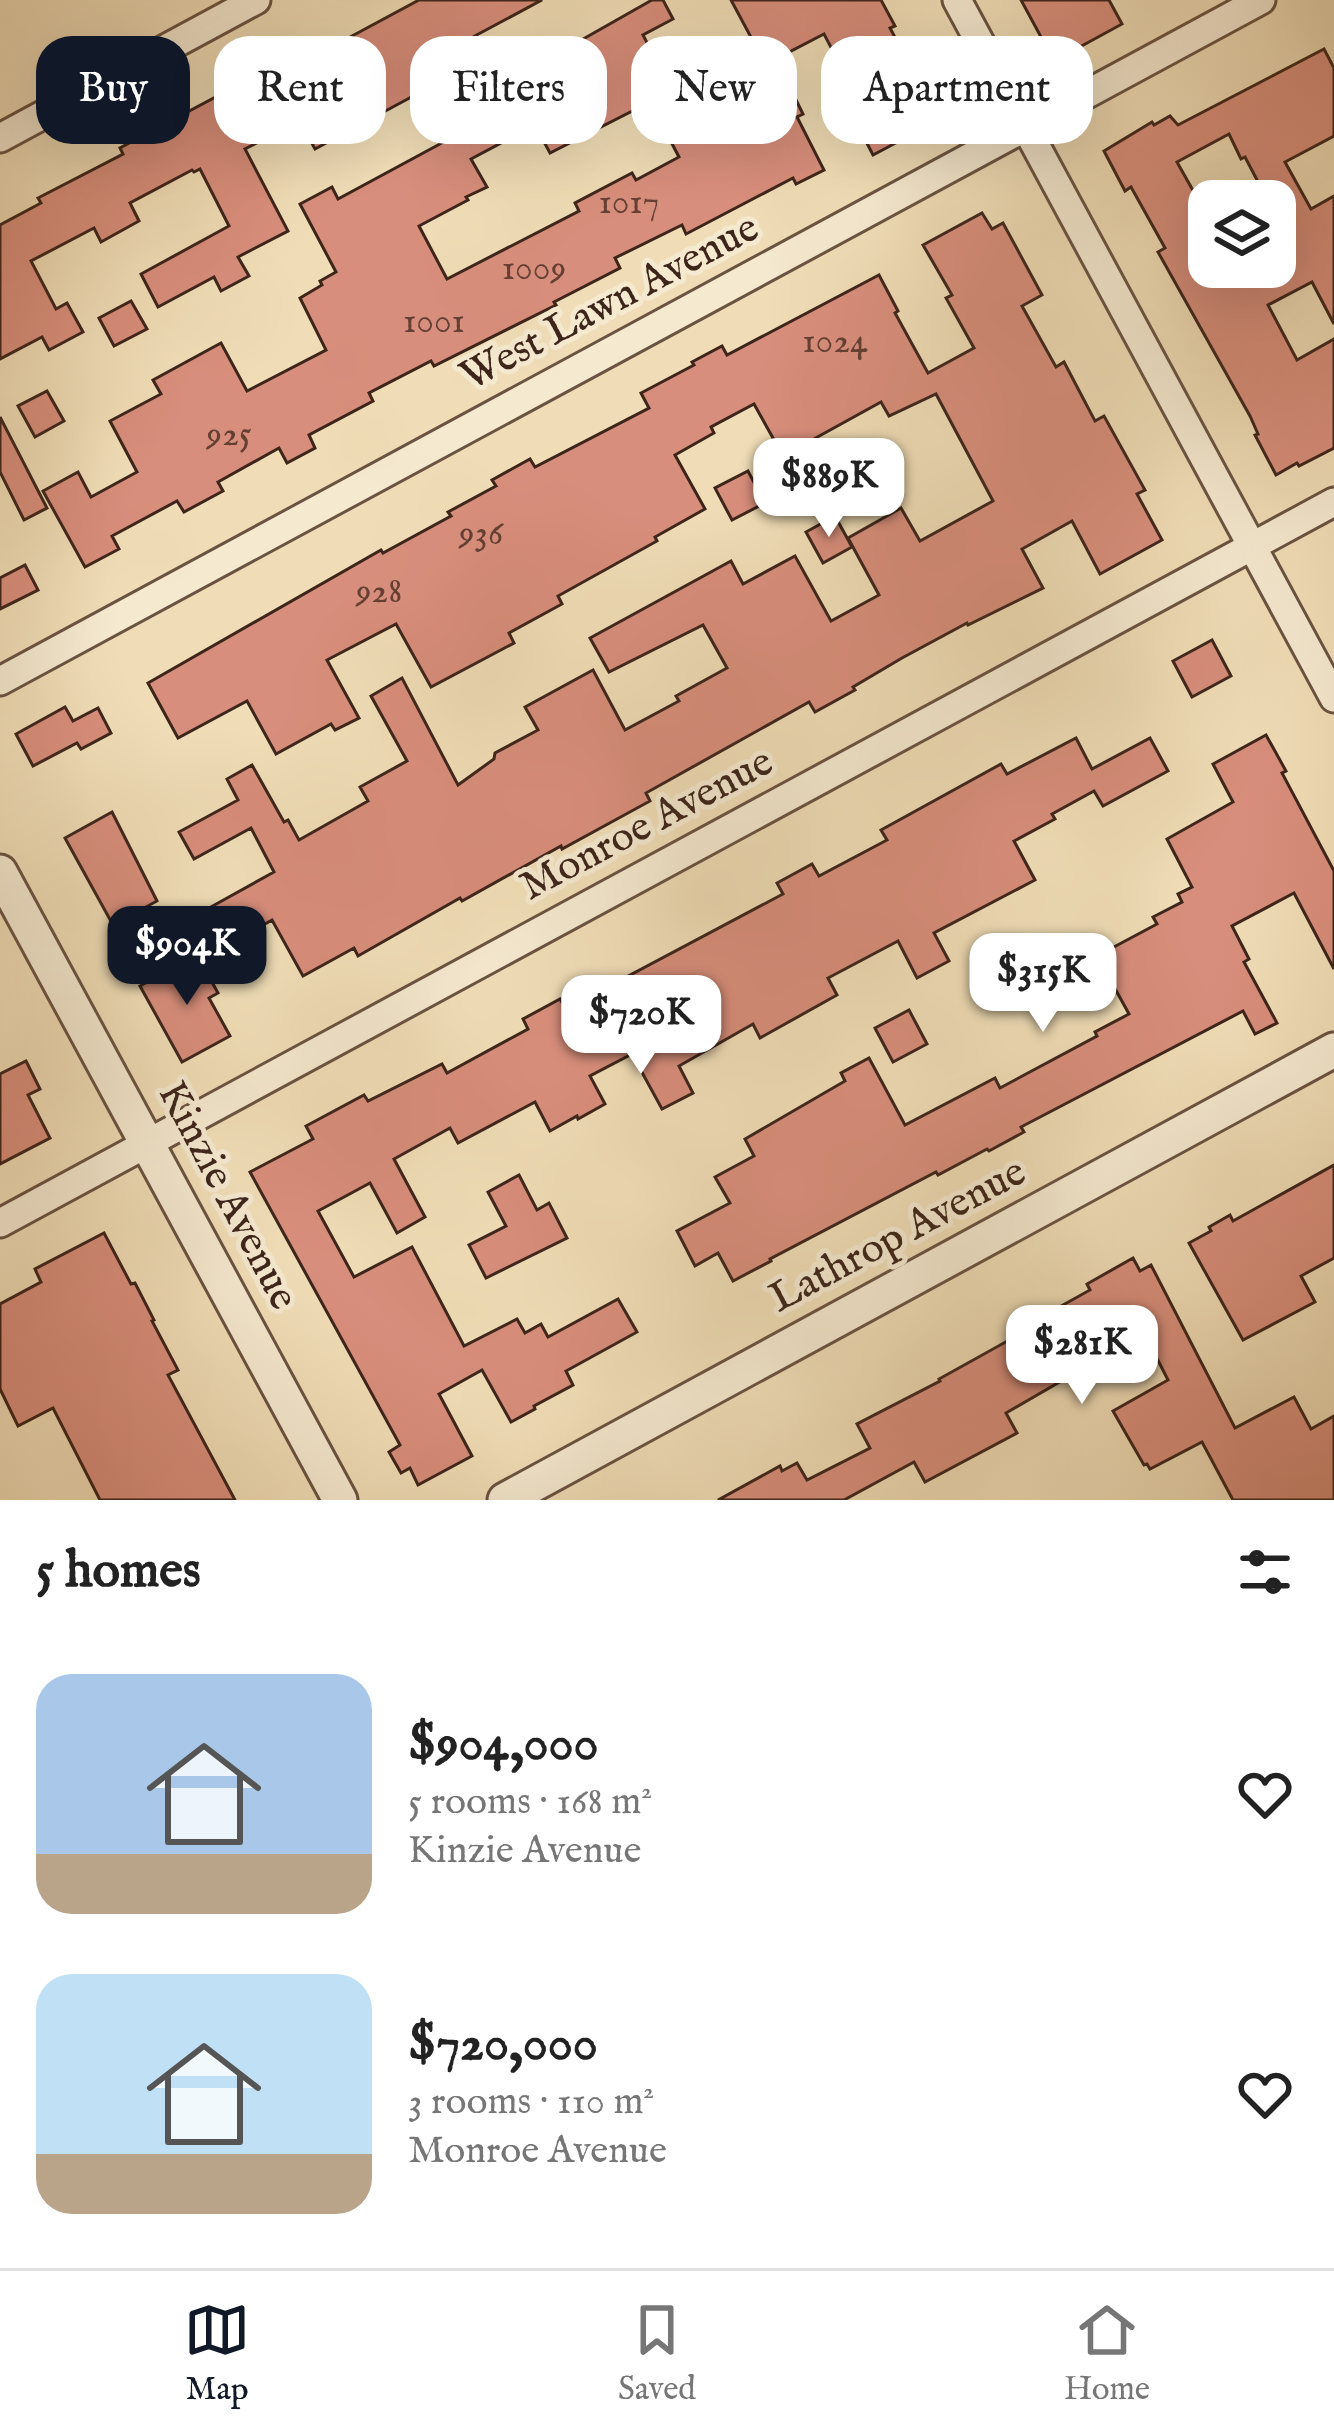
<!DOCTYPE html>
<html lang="en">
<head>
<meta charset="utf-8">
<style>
	:root { --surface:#fff; --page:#f2f2f2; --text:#222; --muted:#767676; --line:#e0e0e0; --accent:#111827 }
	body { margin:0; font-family:"IM FELL English",serif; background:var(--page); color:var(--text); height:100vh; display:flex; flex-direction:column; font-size:45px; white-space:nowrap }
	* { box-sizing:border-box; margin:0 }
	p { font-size:39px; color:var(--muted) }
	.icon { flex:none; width:66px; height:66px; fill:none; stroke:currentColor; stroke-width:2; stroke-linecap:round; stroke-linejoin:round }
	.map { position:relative; height:1500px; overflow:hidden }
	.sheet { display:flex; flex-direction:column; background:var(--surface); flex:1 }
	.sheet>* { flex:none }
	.banner { position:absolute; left:36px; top:36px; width:1263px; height:108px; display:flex; gap:24px }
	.buttons { position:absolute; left:1188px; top:180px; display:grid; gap:24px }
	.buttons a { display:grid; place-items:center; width:108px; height:108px; border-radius:24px; background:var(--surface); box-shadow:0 12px 48px #0002; font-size:60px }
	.price { position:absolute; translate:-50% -102px; padding:0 27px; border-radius:24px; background:#fff; color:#222; font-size:39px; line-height:78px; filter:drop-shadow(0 3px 6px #0008) }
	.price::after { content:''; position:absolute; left:50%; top:72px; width:36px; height:27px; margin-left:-18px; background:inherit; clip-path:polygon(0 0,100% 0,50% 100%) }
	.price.active { background:var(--accent); color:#fff }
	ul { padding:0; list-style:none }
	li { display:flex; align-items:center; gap:36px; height:300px; padding:0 36px }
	li span { display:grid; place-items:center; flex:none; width:336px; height:240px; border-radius:36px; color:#555 }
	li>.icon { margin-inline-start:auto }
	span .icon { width:144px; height:144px; fill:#fffc; stroke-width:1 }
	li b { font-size:51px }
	h2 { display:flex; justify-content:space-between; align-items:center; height:144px; padding:0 36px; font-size:51px }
	.tag { padding:0 42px; border-radius:36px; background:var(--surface); box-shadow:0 12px 48px #0002; font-size:42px; line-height:108px }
	.tag.active { background:var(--accent); color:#fff }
	.dock { display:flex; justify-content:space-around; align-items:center; height:168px; border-top:3px solid var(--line); background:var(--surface); font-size:33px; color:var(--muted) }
	.dock a { display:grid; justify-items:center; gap:6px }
	.dock .active { color:var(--accent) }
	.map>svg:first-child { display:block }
</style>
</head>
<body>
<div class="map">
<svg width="1334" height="1500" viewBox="0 0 1334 1500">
	<rect width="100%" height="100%" fill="#f0ddb7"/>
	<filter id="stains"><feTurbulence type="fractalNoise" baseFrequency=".00167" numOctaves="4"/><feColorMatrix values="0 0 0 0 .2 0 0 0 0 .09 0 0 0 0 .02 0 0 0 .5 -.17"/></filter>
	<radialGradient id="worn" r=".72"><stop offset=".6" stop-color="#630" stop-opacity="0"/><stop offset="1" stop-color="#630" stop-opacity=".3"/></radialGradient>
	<!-- building -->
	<g fill="#d88e7c" stroke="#3d251a" stroke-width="3" fill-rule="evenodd">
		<path d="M419,0H542L443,53L454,74L315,149L300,121L245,149L288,231L238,257L249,276L221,291L214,277L158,307L141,274L229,226L200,169L194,172L192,170L130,203L139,221L101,242L94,228L31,261L56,309L67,303L83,332L49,350L42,337L0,359V225L41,203L38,198L123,154L120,148L255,76L259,84L300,64Z"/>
		<path d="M652,0H663L673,19L643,35L671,89L735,55L733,52L753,41L731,0H881L895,26L890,28L939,120L873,155L852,114L868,105L841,54L836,57L824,34L776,59L803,114L797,117L824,170L796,184L793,178L686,234L682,225L615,258L620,268L554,302L556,305L434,366L431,361L369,393L373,401L309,435L315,448L287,463L279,448L218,482L223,491L184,512L177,501L112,536L119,549L85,567L43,491L78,472L91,497L137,472L110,421L161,394L153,380L221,343L247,391L326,350L300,298L322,285L320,281L336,272L300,204L332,187L338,199L514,104L510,97L570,66L562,51ZM650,102L679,157L636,180L632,173L575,203L579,211L447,279L419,226L468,200L466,197L487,187L471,159L535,125L550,153Z"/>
		<path d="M1021,0H1109L1122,24L1054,61Z"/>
		<path d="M1324,49L1334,68V136L1285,162L1311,209L1334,196V324L1312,282L1268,305L1297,360L1334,339V448L1299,466L1297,463L1276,475L1255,435L1258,434L1250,416L1158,252L1165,248L1131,187L1125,191L1104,151L1152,122L1154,125L1170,116L1178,125ZM1229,134L1241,159L1245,157L1268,201H1275V267H1209V219L1177,162Z"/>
		<path d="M982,213L992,229L1003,223L1042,295L1022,306L1056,367L1064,362L1095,421L1104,416L1145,490L1137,494L1162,540L1100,574L1072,521L1022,549L1043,588L968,625L967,623L902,658L853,687L855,690L815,712L809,702L646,793L650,801L562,849L561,846L462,901L460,898L358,956L354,948L303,976L272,920L228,945L209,908L274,872L251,828L194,859L179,832L238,800L227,779L252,765L284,822L288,820L299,840L368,801L360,787L407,761L371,696L402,678L458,785L494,759L495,753L538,730L525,707L593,670L625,730L679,701L676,696L727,668L703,625L609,672L590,638L731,561L743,584L795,556L831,621L879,595L848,538L901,508L920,541L993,501L936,394L889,416L881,402L783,456L754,404L711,427L714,433L675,455L705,509L655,537L657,541L558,596L562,604L509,633L514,643L431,687L396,624L327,660L359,718L335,730L331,724L276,754L247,701L178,738L148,683L381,550L383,553L451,516L448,512L496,486L492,480L530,459L535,467L649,408L641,393L694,365L692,362L722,346L727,355L879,275L898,311L895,313L928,373L974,348L946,298L952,295L923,245Z"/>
		<path d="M131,301L147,329L114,346L99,318Z"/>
		<path d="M47,391L64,421L35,437L18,406Z"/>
		<path d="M0,417L47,508L24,520L0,472Z"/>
		<path d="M748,471L765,503L732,520L715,488Z"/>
		<path d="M835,516L852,547L823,563L806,532Z"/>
		<path d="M25,565L38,590L0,609V578Z"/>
		<path d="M1212,640L1231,676L1192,697L1173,661Z"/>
		<path d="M65,707L73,721L98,708L111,733L81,749L77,743L33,766L16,734Z"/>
		<path d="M1266,735L1286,771L1282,773L1334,871V969L1294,893L1232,926L1249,959L1244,962L1277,1023L1255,1034L1243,1011L1021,1127L1024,1132L989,1151L987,1149L938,1175L936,1172L770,1259L771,1261L733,1281L718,1253L695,1266L677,1231L730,1203L715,1177L754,1156L745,1139L845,1081L841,1073L869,1058L905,1125L995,1078L1000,1088L1097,1036L1095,1032L1129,1014L1097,956L1157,924L1153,917L1182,902L1178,894L1192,887L1167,839L1233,802L1213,764Z"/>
		<path d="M1076,738L1092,769L1150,738L1168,771L1103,806L1094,791L1052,814L1055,819L1014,841L1035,880L934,933L949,961L917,978L898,941L828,978L837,995L760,1038L753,1024L679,1066L693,1093L662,1109L632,1054L590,1076L605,1104L578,1119L577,1116L550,1131L535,1102L458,1143L450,1128L394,1159L425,1217L397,1233L370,1183L318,1211L354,1277L412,1247L464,1346L517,1319L525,1333L541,1324L548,1337L618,1299L637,1332L566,1371L573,1385L534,1406L535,1409L511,1422L482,1370L439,1394L472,1456L418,1485L410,1468L401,1473L389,1452L400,1445L250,1172L313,1139L306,1126L364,1095L368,1101L442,1064L447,1073L528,1029L523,1019L560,999L566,1009L783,894L777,883L812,864L819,876L887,840L881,830L1001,764L1007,774Z"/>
		<path d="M112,812L157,901L113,925L65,838Z"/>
		<path d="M1037,948L1053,978L1011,1001L995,971Z"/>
		<path d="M197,955L218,993L209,998L230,1036L182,1062L140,986Z"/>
		<path d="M909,1010L927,1044L893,1062L875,1028Z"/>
		<path d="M26,1061L40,1089L28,1095L50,1138L0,1164V1074Z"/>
		<path d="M1334,1165V1258L1301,1276L1315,1302L1243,1340L1189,1243L1211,1231L1209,1227L1230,1215L1233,1221Z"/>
		<path d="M519,1175L537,1210L549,1203L567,1238L486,1278L469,1245L506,1226L488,1192Z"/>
		<path d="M104,1233L131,1284L135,1283L154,1320L152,1321L178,1370L168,1375L235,1500H100L53,1408L18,1426L0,1389V1304L41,1282L35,1269Z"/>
		<path d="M1133,1258L1140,1271L1151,1265L1235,1428L1294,1397L1311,1429L1334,1416V1500H1233L1202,1442L1150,1469L1147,1464L1144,1465L1113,1411L1168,1380L1144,1333L1006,1413L1017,1433L925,1482L914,1462L844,1500H718L780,1466L782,1471L797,1463L807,1480L870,1448L857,1424L940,1381L939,1379L1056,1314L1054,1310L1090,1290L1087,1284Z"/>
	</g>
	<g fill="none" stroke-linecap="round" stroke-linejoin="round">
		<defs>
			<g id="minor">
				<path d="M957,0L1334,698"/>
				<path d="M0,138L256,0"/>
				<path d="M0,681L1261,0"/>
				<path d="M0,1223L1334,502"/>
			</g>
			<g id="tertiary">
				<path d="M0,872L340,1500"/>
				<path d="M505,1500L1334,1050"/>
			</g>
		</defs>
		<!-- minor casing -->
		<use href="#minor" stroke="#6a5341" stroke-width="33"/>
		<!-- tertiary casing -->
		<use href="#tertiary" stroke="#6a5341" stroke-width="39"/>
		<!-- minor -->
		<use href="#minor" stroke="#f5e9d0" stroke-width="27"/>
		<!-- tertiary -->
		<use href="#tertiary" stroke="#f5e9d0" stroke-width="33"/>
	</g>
	<g text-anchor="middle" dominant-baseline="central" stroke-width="10" stroke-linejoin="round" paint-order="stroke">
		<!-- number labels -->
		<g font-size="36" fill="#643f32">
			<text x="629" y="203">1017</text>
			<text x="534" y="269">1009</text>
			<text x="434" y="322">1001</text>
			<text x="835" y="342">1024</text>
			<text x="229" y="435">925</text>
			<text x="481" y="534">936</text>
			<text x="379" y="592">928</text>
		</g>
		<!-- street labels -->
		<g font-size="42" fill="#3d251a" stroke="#f5e9d0">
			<text transform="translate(610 303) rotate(-28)">West Lawn Avenue</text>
			<text transform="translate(647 825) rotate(-28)">Monroe Avenue</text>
			<text transform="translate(227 1196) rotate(62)">Kinzie Avenue</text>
			<text transform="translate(898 1236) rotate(-28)">Lathrop Avenue</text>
		</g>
	</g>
	<rect width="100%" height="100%" filter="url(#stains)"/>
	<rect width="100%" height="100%" fill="url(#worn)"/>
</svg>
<div class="buttons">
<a><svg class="icon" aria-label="layers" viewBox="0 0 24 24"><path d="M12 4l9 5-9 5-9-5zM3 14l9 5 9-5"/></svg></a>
</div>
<b class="price" style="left:829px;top:540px">$889K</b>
<b class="price active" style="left:187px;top:1008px">$904K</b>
<b class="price" style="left:1043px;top:1035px">$315K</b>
<b class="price" style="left:641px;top:1077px">$720K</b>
<b class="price" style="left:1082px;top:1407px">$281K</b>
<div class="banner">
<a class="tag active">Buy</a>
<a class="tag">Rent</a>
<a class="tag">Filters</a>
<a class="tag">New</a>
<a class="tag">Apartment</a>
</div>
</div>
<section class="sheet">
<h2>5 homes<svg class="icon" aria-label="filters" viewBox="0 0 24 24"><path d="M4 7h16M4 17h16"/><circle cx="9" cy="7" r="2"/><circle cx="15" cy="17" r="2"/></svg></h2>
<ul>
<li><span style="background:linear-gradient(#a9c7e8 75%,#b9a48a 0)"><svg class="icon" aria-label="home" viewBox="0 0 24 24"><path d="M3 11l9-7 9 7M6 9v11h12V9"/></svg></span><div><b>$904,000</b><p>5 rooms · 168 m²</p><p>Kinzie Avenue</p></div><svg class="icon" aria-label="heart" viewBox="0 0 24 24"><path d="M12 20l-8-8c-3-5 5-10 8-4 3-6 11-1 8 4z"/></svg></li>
<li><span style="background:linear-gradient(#bfe0f5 75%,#b9a48a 0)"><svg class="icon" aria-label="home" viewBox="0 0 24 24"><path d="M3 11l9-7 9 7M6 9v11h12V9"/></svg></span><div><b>$720,000</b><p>3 rooms · 110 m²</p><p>Monroe Avenue</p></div><svg class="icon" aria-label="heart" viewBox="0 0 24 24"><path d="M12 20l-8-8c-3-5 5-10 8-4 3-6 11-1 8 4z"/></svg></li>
</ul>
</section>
<nav class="dock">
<a class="active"><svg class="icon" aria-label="map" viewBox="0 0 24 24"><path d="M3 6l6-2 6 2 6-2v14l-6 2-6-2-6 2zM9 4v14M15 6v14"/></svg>Map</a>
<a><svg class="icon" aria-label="saved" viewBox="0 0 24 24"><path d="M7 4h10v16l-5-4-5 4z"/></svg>Saved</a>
<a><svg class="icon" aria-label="home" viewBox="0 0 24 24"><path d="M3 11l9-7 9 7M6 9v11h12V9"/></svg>Home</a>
</nav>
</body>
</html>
